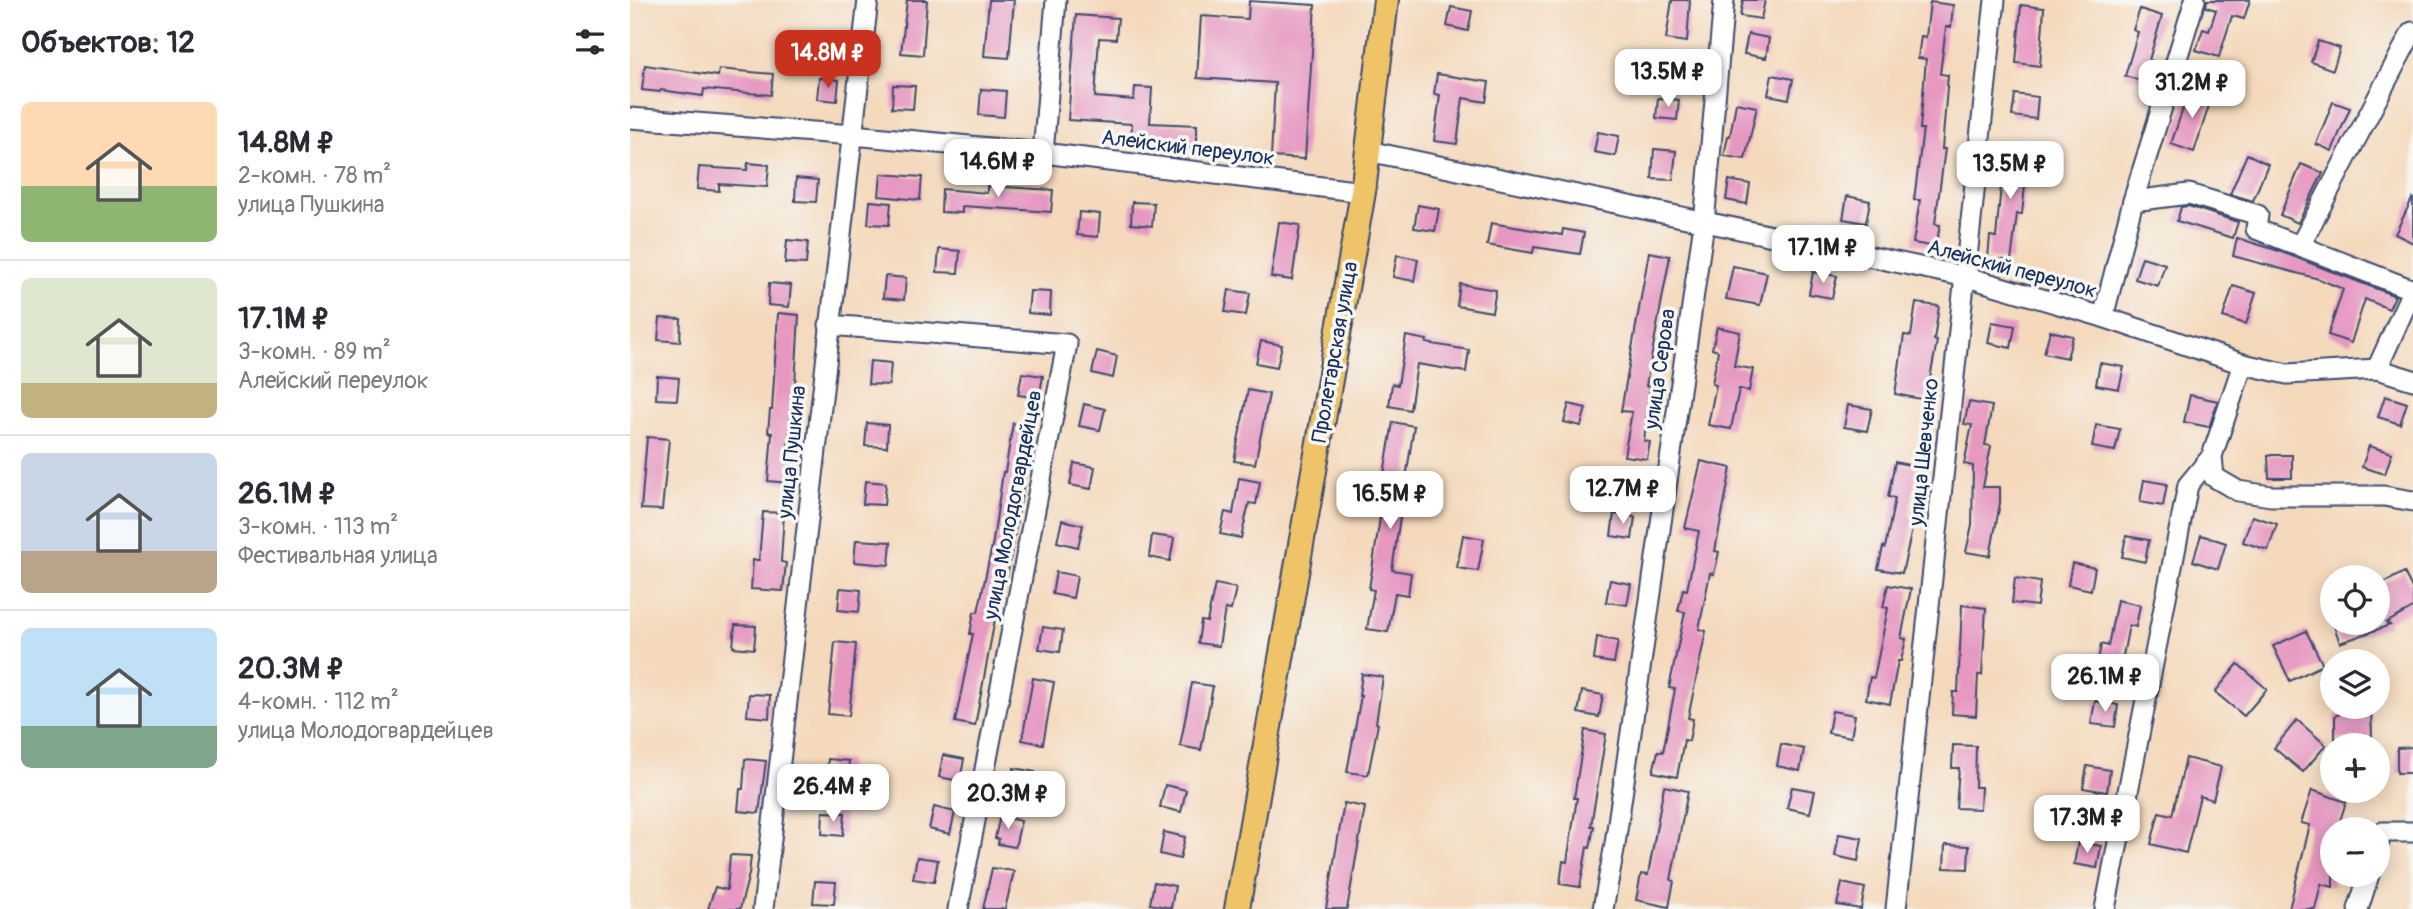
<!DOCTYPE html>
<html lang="ru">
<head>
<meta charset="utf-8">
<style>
	:root { --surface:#fff; --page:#f2f2f3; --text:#2b2b33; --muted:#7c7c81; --line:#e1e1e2; --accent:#c8321e }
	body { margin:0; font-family:Pangolin,sans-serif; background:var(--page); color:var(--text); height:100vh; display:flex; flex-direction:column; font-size:26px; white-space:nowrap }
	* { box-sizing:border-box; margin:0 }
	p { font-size:23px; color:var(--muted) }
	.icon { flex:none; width:38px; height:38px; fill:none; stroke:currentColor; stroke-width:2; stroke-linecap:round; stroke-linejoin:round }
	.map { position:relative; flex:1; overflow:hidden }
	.sheet { display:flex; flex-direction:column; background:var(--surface); width:630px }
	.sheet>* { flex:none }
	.controls { position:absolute; left:1690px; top:565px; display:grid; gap:14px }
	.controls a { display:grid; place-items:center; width:70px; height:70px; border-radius:50%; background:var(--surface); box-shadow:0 4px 18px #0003; font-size:35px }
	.price { position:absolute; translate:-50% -60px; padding:0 16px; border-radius:14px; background:#fff; color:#222; font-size:23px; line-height:46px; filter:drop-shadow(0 2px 4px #0008) }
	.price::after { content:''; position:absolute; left:50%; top:42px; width:21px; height:16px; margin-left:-10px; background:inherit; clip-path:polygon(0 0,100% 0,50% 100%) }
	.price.active { background:var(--accent); color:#fff }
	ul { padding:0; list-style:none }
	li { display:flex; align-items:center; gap:21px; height:175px; padding:0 21px }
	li+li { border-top:2px solid var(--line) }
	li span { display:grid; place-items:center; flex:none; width:196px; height:140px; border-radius:10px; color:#555 }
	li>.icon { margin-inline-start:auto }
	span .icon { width:84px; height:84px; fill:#fffc; stroke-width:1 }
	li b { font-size:30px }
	h2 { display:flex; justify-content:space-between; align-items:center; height:84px; padding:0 21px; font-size:30px }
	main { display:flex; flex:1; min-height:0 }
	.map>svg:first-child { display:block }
</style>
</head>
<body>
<main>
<section class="sheet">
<h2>Объектов: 12<svg class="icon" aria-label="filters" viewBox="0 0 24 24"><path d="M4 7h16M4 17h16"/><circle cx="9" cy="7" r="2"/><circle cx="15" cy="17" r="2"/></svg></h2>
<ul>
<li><span style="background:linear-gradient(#ffd9b3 60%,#8fb573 0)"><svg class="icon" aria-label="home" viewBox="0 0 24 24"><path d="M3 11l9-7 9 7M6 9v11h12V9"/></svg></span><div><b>14.8M ₽</b><p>2-комн. · 78 m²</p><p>улица Пушкина</p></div></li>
<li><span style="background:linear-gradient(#dfe7d0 75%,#c2b280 0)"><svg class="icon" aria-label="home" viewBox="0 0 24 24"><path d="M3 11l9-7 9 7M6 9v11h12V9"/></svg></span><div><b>17.1M ₽</b><p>3-комн. · 89 m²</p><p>Алейский переулок</p></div></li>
<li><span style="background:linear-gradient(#c9d6e8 70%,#b9a48a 0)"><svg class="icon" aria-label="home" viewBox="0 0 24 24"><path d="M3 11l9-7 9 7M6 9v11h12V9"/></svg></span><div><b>26.1M ₽</b><p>3-комн. · 113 m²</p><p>Фестивальная улица</p></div></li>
<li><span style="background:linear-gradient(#bfe0f5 70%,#7fa58c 0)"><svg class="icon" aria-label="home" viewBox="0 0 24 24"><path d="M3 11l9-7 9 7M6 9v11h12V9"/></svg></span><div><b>20.3M ₽</b><p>4-комн. · 112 m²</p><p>улица Молодогвардейцев</p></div></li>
</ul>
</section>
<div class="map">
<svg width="1783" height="909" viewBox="0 0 1783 909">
	<rect width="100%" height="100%" fill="#f6f6f2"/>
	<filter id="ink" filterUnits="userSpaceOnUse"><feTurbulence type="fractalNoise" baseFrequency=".0143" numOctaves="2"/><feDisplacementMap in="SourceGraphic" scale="14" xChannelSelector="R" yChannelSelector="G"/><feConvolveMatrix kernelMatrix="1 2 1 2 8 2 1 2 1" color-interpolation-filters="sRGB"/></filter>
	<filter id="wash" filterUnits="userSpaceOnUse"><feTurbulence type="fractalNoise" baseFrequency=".00686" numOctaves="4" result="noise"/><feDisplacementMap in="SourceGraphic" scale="28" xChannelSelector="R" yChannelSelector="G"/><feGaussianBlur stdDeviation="1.57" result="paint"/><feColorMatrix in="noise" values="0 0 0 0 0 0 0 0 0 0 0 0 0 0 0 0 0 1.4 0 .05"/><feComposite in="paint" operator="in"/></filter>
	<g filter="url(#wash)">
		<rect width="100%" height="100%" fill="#f4d9bc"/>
		<g id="blocks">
			<!-- building -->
			<g fill="#e698c1">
				<path d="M277,0H297L293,55L271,53Z"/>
				<path d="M359,0H384L379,58L354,56Z"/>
				<path d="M1042,0H1060L1057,42L1036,39Z"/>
				<path d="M1113,0H1135L1131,19L1110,16Z"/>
				<path d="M1577,0H1620L1614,19L1602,16L1589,57L1566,50L1573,29L1579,31L1586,10L1576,7Z"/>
				<path d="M619,1L685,5L675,159L641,157L645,83L567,78L571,16L618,19Z"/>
				<path d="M1300,2L1323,5L1321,27H1316L1310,74L1318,75L1312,149H1315L1305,224L1310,225L1306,247L1283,243L1290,200H1284L1293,129H1290L1296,59L1288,58L1291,36L1296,37Z"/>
				<path d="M1391,5L1414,8L1410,66L1386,63Z"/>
				<path d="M821,7L842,11L838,31L817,26Z"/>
				<path d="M1510,9L1532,16L1519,60L1524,62L1518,83L1495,76L1508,32L1503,30Z"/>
				<path d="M446,15L488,18L486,39L469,38L465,97L504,100L505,87L522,88L520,123L567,125V148L541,147V143L501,140L502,124L438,120Z"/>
				<path d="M1118,34L1139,38L1136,58L1114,54Z"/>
				<path d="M1688,41L1710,48L1703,70L1681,62Z"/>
				<path d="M998,53L1030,58L1025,86L993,81Z"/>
				<path d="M15,65L88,76L89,69L143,74L141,95L74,89L73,96L31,90L30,92L12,90Z"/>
				<path d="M807,74L859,82L856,102L833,98L827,144L804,141L810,95L804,94Z"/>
				<path d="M1142,75L1163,79L1159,99L1138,95Z"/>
				<path d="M189,78L209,80L207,101L187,99Z"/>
				<path d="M263,85L285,86L283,109L262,108Z"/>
				<path d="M1560,88L1582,96L1564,152L1541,144Z"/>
				<path d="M351,89L376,91L374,117L349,115Z"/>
				<path d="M1385,94L1408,97L1406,119L1382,116Z"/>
				<path d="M1028,98L1049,100L1047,120L1026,118Z"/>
				<path d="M1703,102L1720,108L1702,151L1686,144Z"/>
				<path d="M1106,103L1127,107L1115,159L1094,156L1098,136H1100Z"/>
				<path d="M968,132L989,136L985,156L964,152Z"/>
				<path d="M1375,145L1399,147L1392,214H1387L1381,261L1358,258L1360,236L1366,237Z"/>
				<path d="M1024,149L1046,151L1043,180L1022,179Z"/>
				<path d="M1617,154L1638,164L1623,201L1600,194Z"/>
				<path d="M118,163L139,165L137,187L89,184V191L67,189L69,167L117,170Z"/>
				<path d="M1671,164L1693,173L1668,223L1650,215Z"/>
				<path d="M251,174L292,177L290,200L249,196Z"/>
				<path d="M166,178L188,180L186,202L165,201Z"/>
				<path d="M1099,180L1120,184L1117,204L1096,200Z"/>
				<path d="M357,186L423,190L421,212L332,206V213L311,212L312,189L357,193Z"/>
				<path d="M1217,196L1240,201L1236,223L1213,219Z"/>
				<path d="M1783,197V243L1765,234Z"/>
				<path d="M240,201L261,203L259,225L238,224Z"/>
				<path d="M502,202L524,203L522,226L501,224Z"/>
				<path d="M788,205L809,209L805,231L784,228Z"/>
				<path d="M1558,206L1608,222L1603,238L1547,221L1551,207Z"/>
				<path d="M449,212L470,214L468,237L447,235Z"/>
				<path d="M649,222L670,225L662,280L641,277Z"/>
				<path d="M861,223L932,235L933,229L954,233L950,254L904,247L903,253L857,245Z"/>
				<path d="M1607,238L1646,250L1765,296L1759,309L1735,299L1721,343L1698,335L1713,289L1689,279L1603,256Z"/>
				<path d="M157,240L178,242L176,264L155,263Z"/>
				<path d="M309,249L330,251L328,273L307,272Z"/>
				<path d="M1019,252L1040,256L1016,386L1020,387L1014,441L1020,442L1017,459L994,456L1002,412L991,411Z"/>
				<path d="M767,255L788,259L784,281L763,277Z"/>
				<path d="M1512,257L1535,264L1528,286L1505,279Z"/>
				<path d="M1103,266L1137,273L1130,305L1096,299Z"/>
				<path d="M1183,272L1207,276L1202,298L1179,294Z"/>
				<path d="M255,276L276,278L274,300L253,298Z"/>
				<path d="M139,283L161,285L159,307L138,305Z"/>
				<path d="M830,284L866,290L862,312L827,306Z"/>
				<path d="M1603,286L1626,293L1616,324L1593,317Z"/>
				<path d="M599,290L620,293L616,315L595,312Z"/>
				<path d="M400,291L421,292L420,315L398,313Z"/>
				<path d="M1286,303L1309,306L1304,340L1307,341L1296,400L1265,394L1274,335L1281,336Z"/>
				<path d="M148,313L169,315L165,385H163L158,450L162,451L159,483L138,481L142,433L138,432L140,410H142Z"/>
				<path d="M30,318L51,319L50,342L28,340Z"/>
				<path d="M1362,322L1385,326L1381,348L1358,343Z"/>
				<path d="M1087,327L1110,332L1104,366L1123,369L1119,391L1109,389L1101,429L1078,425L1086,385L1082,384L1088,351L1082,349Z"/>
				<path d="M1420,331L1443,336L1437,358L1414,353Z"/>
				<path d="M776,336L797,340L796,343L839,350L836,372L787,364L780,410L759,406L762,384L768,385Z"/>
				<path d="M631,341L652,345L647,367L626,363Z"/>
				<path d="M467,351L487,356L483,378L462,373Z"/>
				<path d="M240,361L261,363L259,385L238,384Z"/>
				<path d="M1470,363L1494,367L1489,389L1466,385Z"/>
				<path d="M392,373L413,376L409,398L388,395Z"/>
				<path d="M27,376L49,378L47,400L26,399Z"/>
				<path d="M618,390L639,394L625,464L604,461Z"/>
				<path d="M1560,395L1588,401L1579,427L1554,422Z"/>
				<path d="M1755,396L1777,403L1770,424L1748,417Z"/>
				<path d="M1339,402L1362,406L1355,445L1361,446L1353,487H1370V503L1360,556L1336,552L1342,525L1343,466L1334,464L1342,425L1334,424Z"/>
				<path d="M454,404L475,409L470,430L449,426Z"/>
				<path d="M939,404L956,408L951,426L934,422Z"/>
				<path d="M1218,405L1242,409L1237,431L1214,427Z"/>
				<path d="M763,422L784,426L762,570L781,573L778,595L765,593L758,632L737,629L744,590L739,589L754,492L751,491Z"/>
				<path d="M237,423L258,425L257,447L235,446Z"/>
				<path d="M383,423L404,427L378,571L373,593L370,592L345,726L325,722L343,634H340L344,612H348L363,541L373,472H375Z"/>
				<path d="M1466,425L1490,429L1485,451L1462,447Z"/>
				<path d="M17,437L39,439L32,510L11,509Z"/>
				<path d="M1739,446L1762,453L1755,474L1732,467Z"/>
				<path d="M1638,455H1662V478H1639Z"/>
				<path d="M1071,461L1101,468L1085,551L1089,552L1084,574L1080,573L1069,629L1076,631L1058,718L1063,719L1059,741L1054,740L1047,777L1023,772L1028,751L1033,752L1045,689L1039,688L1055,612L1048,611L1053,589L1057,590L1069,531L1055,528Z"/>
				<path d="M1265,462L1288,467L1279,516L1285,517L1272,573L1248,569L1253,547L1255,548L1265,498L1258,497Z"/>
				<path d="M444,463L465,467L461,489L440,485Z"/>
				<path d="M975,470L995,474L992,496L971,493Z"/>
				<path d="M609,478L630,482L626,504L619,503L611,538L590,534L595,512L603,514Z"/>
				<path d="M1514,480L1537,484L1533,506L1510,502Z"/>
				<path d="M235,481L256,483L254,505L233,504Z"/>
				<path d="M133,512L154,513L151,562L156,563L153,591L121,589L123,560H129Z"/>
				<path d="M984,514L1005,517L1002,539L981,536Z"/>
				<path d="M1622,516L1647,524L1638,550L1613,542Z"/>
				<path d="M432,520L453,525L448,547L427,542Z"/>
				<path d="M522,535L544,538L540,561L519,557Z"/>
				<path d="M833,535L854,539L848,571L827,568Z"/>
				<path d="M1571,535L1596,543L1588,569L1563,561Z"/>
				<path d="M1496,536L1519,540L1515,562L1492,557Z"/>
				<path d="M226,540L261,542L259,565L224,562Z"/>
				<path d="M1442,563L1465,568L1461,590L1438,585Z"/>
				<path d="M426,572L447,576L443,598L422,594Z"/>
				<path d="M1774,572L1783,590V608L1756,623L1760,625L1710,643L1703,623H1748V586Z"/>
				<path d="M1385,578L1410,582L1407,606L1382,603Z"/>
				<path d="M980,580L1001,584L997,605L976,602Z"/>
				<path d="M585,584L606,588L601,610L595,609L589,646L568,643L571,621L577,622Z"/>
				<path d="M1258,585L1281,589L1271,638L1276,639L1271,661H1268L1260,704L1236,699L1240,677L1244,678L1258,608L1253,607Z"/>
				<path d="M210,588L231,590L229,612L208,610Z"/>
				<path d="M1487,600L1510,605L1506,627L1499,625L1490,671L1467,666L1471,644L1478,646Z"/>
				<path d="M1332,605L1356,608L1352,675H1348L1346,716L1322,714L1323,692H1328Z"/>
				<path d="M105,625L126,626L124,649L103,647Z"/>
				<path d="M413,627L433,630L430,652L409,649Z"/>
				<path d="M1676,631L1693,665L1660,681L1643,646Z"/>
				<path d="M967,637L988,641L984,663L964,660Z"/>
				<path d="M205,642L226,644L219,716L198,714Z"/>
				<path d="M1608,664L1637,689L1614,716L1585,692Z"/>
				<path d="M732,674L753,677L746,723L748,724L738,775L717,772L731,696H729Z"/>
				<path d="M403,678L424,682L413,744L392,740Z"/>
				<path d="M562,683L583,686L571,750L550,746Z"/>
				<path d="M952,691L973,695L969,717L948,713Z"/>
				<path d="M119,694L140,695L139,718L117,716Z"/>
				<path d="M1465,701L1488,705L1485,727L1461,724Z"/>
				<path d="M1726,707H1741L1742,738L1705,739V716Z"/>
				<path d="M1202,711L1225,715L1221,737L1198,733Z"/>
				<path d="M1667,720L1696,745L1673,772L1644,748Z"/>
				<path d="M955,730L976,734L961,826H964L960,848L957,847L950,887L930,884L933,861L937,862L947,798H944Z"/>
				<path d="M1151,744L1174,749L1170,771L1147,766Z"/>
				<path d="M1323,745L1346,746L1345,787H1351L1350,809L1326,808L1329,768H1322Z"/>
				<path d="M1783,747V773H1767V748Z"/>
				<path d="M313,755L334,759L330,781L309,777Z"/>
				<path d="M1556,758L1591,767L1583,800L1570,796L1556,853L1521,844L1529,812L1542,815Z"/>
				<path d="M115,759L136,761L129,813L108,811L110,789H113Z"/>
				<path d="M198,759L219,761L217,783L196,782Z"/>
				<path d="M1457,766L1480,770L1477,792L1453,788Z"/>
				<path d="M384,768L405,772L402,793L380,790Z"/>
				<path d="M535,785L556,790L551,812L530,807Z"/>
				<path d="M1034,786L1058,791L1041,880L1044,881L1039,907L1006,900L1011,874L1018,875Z"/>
				<path d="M1162,787L1185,791L1180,813L1157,808Z"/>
				<path d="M1682,790L1716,802L1707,830H1703V887L1691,884L1685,909H1659L1680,825L1671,823Z"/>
				<path d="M714,803L735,807L717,909H696Z"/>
				<path d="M304,807L325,812L320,834L299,829Z"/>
				<path d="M193,812L215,813L213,836L192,834Z"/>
				<path d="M370,816L391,821L385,847L368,844L369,839L365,838Z"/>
				<path d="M534,832L555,837L550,859L530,854Z"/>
				<path d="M1209,834L1232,838L1228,861L1205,856Z"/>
				<path d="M1448,842L1471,846L1467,868L1444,864Z"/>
				<path d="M1315,845L1339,846L1338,869L1314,868Z"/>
				<path d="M100,855L121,856L119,874L110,909H78L85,887L97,890Z"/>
				<path d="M287,857L308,860L304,882L283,879Z"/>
				<path d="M362,868L384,871L375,909H353Z"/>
				<path d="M185,881L206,882L204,904L183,903Z"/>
				<path d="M524,882L545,886L541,908L520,904Z"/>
				<path d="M1212,883L1235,888L1231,909L1207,905Z"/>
			</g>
		</g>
	</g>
	<g filter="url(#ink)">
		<use href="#blocks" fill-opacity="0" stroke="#3c486c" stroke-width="2"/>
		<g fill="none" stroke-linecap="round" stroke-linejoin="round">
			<defs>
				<g id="minor">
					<path d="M0,118L223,135L413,153L733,192"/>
					<path d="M738,151L1337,277L1473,317L1613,364L1582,456L1584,477L1608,491L1641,496H1754L1783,501"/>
					<path d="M413,153L426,0"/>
					<path d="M1503,201L1559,194L1628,215L1626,229L1783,290"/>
					<path d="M1670,246L1782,32"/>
					<path d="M1473,317L1503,201L1565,0"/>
					<path d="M199,325L437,344L328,909"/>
					<path d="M1613,364L1657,374L1747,369L1783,380"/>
					<path d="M1747,369L1783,289"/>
					<path d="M1748,845L1752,832H1783"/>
					<path d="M133,909L238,0"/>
					<path d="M973,909L985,844L1074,223L1094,0"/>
					<path d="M1266,909L1365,0"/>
					<path d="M1475,909L1558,485L1582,456"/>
					<path d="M1728,909L1739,875"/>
				</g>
				<path id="major" d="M607,909L733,192L756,0"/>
			</defs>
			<!-- minor casing -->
			<use href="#minor" stroke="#3c486c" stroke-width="23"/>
			<!-- major casing -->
			<use href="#major" stroke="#3c486c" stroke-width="28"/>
			<!-- minor -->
			<use href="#minor" stroke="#fff" stroke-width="19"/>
			<!-- major -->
			<use href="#major" stroke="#efc469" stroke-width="24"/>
		</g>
	</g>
	<g text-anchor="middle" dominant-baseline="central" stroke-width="7" stroke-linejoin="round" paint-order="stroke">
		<!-- street labels -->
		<g font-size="21" fill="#1b2f5e" stroke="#f6f6f2">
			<text transform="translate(558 148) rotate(7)">Алейский переулок</text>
			<text transform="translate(1382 269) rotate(15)">Алейский переулок</text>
			<text transform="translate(705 352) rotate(-80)">Пролетарская улица</text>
			<text transform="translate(1030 369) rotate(-82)">улица Серова</text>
			<text transform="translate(162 452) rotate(-84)">улица Пушкина</text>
			<text transform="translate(1294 452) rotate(-84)">улица Шевченко</text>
			<text transform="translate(383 505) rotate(-79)">улица Молодогвардейцев</text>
		</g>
	</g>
</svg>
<div class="controls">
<a><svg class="icon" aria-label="locate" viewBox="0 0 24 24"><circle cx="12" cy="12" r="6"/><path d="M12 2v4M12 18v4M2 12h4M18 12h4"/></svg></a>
<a><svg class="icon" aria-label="layers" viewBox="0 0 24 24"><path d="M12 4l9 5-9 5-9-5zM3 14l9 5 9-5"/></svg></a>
<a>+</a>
<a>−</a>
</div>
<b class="price active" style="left:198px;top:90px">14.8M ₽</b>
<b class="price" style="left:1038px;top:109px">13.5M ₽</b>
<b class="price" style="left:1562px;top:120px">31.2M ₽</b>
<b class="price" style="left:368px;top:199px">14.6M ₽</b>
<b class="price" style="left:1380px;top:201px">13.5M ₽</b>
<b class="price" style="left:1193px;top:285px">17.1M ₽</b>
<b class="price" style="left:993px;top:526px">12.7M ₽</b>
<b class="price" style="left:760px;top:531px">16.5M ₽</b>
<b class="price" style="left:1475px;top:714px">26.1M ₽</b>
<b class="price" style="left:203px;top:824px">26.4M ₽</b>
<b class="price" style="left:378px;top:831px">20.3M ₽</b>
<b class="price" style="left:1457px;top:855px">17.3M ₽</b>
</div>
</main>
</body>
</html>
